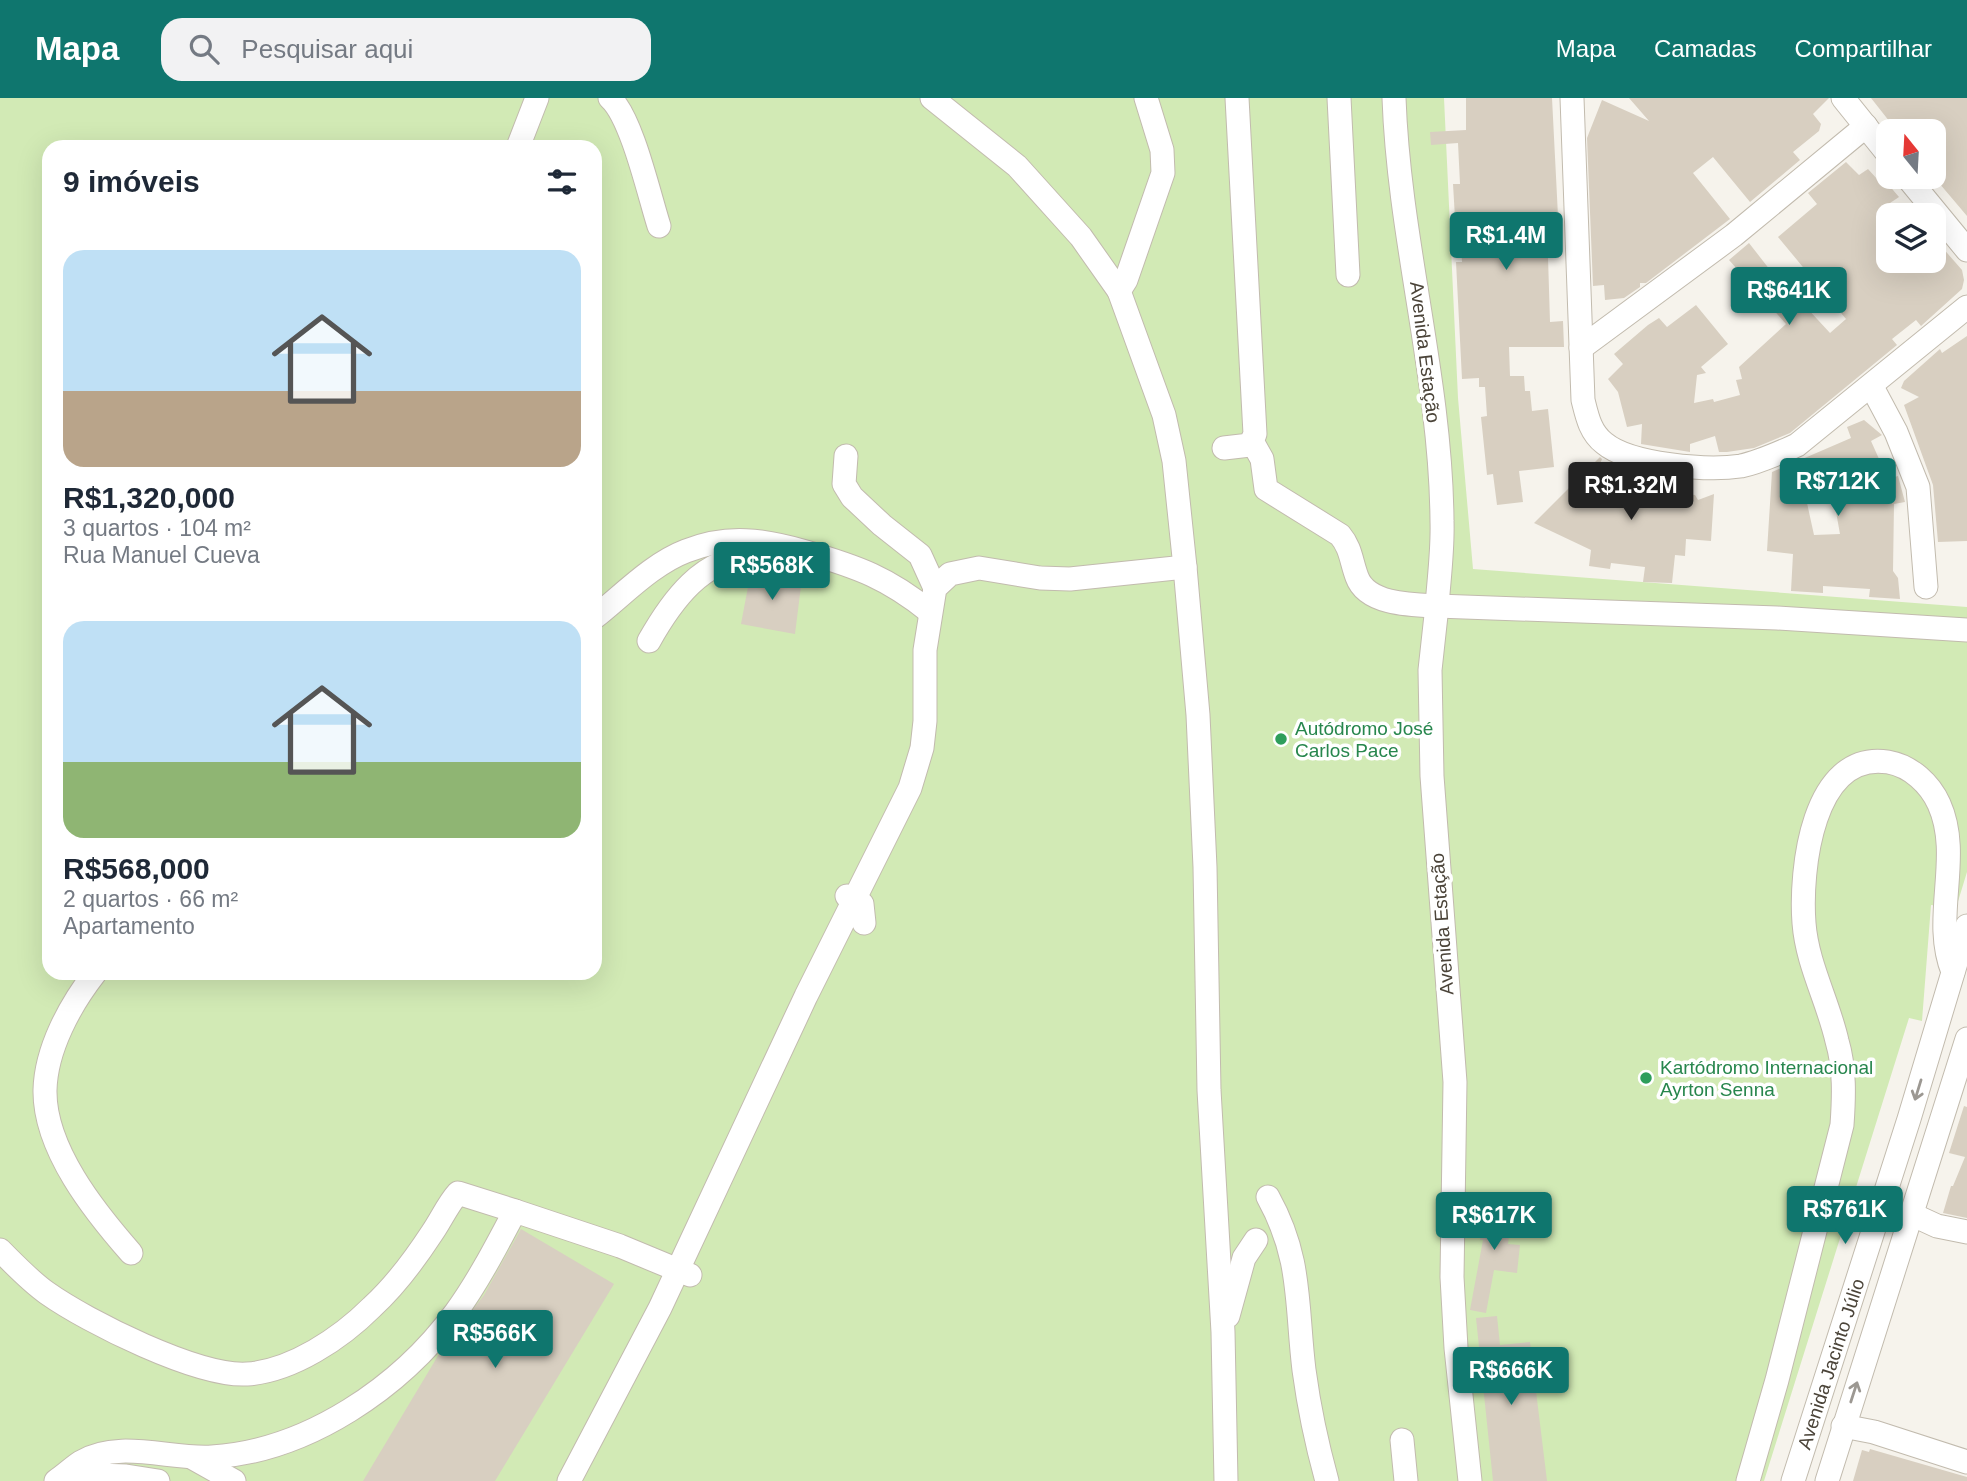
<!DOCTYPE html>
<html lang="pt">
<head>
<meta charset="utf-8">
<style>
	:root { --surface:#fff; --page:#f2f2f3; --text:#1f2937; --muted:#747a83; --accent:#0f766e }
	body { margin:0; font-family:Helvetica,sans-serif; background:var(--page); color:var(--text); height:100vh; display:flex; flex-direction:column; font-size:26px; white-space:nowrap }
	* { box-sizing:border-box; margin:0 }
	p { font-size:23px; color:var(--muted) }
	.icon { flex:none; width:38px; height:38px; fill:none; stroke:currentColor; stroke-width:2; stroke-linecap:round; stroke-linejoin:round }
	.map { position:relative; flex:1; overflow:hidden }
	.details { position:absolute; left:42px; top:42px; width:560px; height:840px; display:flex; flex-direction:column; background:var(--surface); border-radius:21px; box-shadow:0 7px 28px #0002 }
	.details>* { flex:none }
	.needle { width:46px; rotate:342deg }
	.fabs { position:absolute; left:1876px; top:21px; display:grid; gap:14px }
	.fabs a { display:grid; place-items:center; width:70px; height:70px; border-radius:14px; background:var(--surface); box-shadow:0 7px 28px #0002; font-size:35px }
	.price { position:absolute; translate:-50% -60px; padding:0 16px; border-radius:7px; background:var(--accent); color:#fff; font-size:23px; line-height:46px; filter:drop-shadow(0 2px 4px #0008) }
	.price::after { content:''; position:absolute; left:50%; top:42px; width:21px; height:16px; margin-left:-10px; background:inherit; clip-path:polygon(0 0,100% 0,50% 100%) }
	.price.current { background:#222; color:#fff }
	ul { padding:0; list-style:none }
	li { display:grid; align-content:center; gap:14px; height:371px; padding:0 21px }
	li span { display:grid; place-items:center; height:217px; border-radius:21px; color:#555 }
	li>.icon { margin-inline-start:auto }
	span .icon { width:126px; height:126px; fill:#fffc; stroke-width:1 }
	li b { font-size:30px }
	h2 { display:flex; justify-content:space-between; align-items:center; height:84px; padding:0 21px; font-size:30px }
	header { display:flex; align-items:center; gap:42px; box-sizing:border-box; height:98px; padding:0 35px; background:var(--accent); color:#fff }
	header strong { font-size:33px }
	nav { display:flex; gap:38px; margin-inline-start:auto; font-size:24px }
	.search { width:490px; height:63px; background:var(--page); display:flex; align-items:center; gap:18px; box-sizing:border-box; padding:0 24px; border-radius:21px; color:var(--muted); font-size:26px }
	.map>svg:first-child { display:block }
</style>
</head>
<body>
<header>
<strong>Mapa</strong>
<div class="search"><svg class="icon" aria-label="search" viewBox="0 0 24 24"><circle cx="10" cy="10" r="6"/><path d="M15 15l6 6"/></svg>Pesquisar aqui</div>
<nav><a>Mapa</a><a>Camadas</a><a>Compartilhar</a></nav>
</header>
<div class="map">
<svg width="1967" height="1383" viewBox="0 0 1967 1383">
	<rect width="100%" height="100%" fill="#f6f3ec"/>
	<!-- green -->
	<path fill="#d2eab5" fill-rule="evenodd" d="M0,0H1444L1458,300L1473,471L1967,509V774L1956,810L1931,807L1922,923L1909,920L1764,1383H0ZM49,49H595V875H49Z"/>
	<!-- building -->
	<g fill="#d8cfc1" fill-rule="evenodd">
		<path d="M1466,0H1552L1558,118L1541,119L1542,132L1543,159H1548L1550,224L1563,223L1564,249H1509L1510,278H1524L1525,293H1530L1532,313L1548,311L1554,369L1519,373L1523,404L1497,407L1493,376L1487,377L1481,319L1487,318L1485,289H1479V280L1462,281L1456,164H1462L1460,137H1456L1453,86H1460L1458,45L1431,47L1430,34L1466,32Z"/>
		<path d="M1629,0H1829L1813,16L1821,26L1819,33L1793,54L1800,62L1750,104L1713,59L1693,75L1730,121L1646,185H1640V189L1624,200L1605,202L1604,187L1593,188L1587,40L1602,2L1649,23Z"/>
		<path d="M1871,0H1967V118L1934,79V33H1897Z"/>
		<path d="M1846,64L1859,77L1868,71L1878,82L1882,79L1899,99L1890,105L1900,117H1888V163H1934V140L1962,172L1964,182L1962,191L1921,228L1916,222L1892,241L1897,247L1790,335L1754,350L1727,354H1719L1715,338L1690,346V354L1641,346L1642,326L1627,329L1618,294L1608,281L1623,266L1614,256L1648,227L1659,220L1667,229L1696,207L1728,246L1701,269L1706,275L1697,277L1694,305L1713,301L1714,304L1740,297L1736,282L1742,281L1739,269L1786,226L1729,162L1749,145L1802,213L1806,209L1830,235L1846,221L1778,139L1817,106L1808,95Z"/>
		<path d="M1967,238V443L1938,444L1933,387L1904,307L1919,299L1901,290L1904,283L1940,251L1942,255Z"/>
		<path d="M1864,322L1882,337L1871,343L1888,381L1898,378L1905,404L1894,406L1893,473L1898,480L1900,501L1869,499L1870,491L1823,488V495L1791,493L1793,456L1767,453L1772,374L1851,340L1847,329ZM1833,397L1840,436L1814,437L1807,405Z"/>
		<path d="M1600,359L1602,361L1594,381L1609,387L1640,392L1642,378L1666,380L1680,382L1678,395L1695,397L1698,402L1714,396L1711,443L1686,441L1685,458L1675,457L1672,485L1643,484L1645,469L1611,465L1610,471L1589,468L1591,452L1534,425Z"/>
		<path d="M751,473L802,480L795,536L741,526Z"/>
		<path d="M1964,1008L1967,1009V1120L1943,1115L1951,1088H1953L1965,1059L1949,1055Z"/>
		<path d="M1485,1104L1513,1107L1508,1146L1520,1147L1517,1175L1494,1172L1486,1215L1470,1212L1483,1142H1480Z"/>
		<path d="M521,1131L614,1186L495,1383H363L439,1256L484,1197Z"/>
		<path d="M1497,1218L1500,1247L1530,1244L1547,1383H1493L1476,1220Z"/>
		<path d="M1870,1351L1967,1379V1383H1853L1862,1352L1869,1354Z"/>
	</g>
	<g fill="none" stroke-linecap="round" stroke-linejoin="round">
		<defs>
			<g id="minor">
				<path d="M610,0C632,20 649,97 659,128"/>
				<path d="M1339,0L1348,177"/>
				<path d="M1394,0C1399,142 1441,281 1442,423C1443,451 1439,480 1437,508L1777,520L1967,532"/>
				<path d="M1572,0L1583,302C1587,318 1590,334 1604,345C1630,367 1708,373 1741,368C1760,364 1779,355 1797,347L1967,209"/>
				<path d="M1843,0L1888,56"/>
				<path d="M518,49L537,0"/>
				<path d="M1907,79L1967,152"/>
				<path d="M1119,193L1126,182L1163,75L1162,52L1146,0"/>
				<path d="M1581,250L1734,137L1866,28"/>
				<path d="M1872,289L1896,334L1918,389L1926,489"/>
				<path d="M1253,345L1262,361L1266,391L1340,437C1351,450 1351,463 1357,479C1367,507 1413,507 1437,508L1430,572L1432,678L1455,984L1452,1179L1456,1250L1470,1383"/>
				<path d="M1224,350L1250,347L1255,336L1237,0"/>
				<path d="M846,358L844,386L852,399L882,427L920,457L935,490"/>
				<path d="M1185,469L1198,617L1205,769L1209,992L1223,1234L1226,1383"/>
				<path d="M595,519C623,497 652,466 686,453C728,436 764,442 806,454C858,469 888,480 930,514"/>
				<path d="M649,543C671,504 703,458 753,459C773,460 793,465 812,468"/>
				<path d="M847,798L862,806L864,825"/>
				<path d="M95,875C70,907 46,951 45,992C44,1051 95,1114 131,1155"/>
				<path d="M1268,1099C1302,1160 1296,1206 1304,1272C1309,1309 1317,1347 1327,1383"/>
				<path d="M1911,1116L1937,1128L1967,1134"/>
				<path d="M0,1152C15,1167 30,1183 47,1195C88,1224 198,1279 247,1276C292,1273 341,1240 372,1209C395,1188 415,1161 432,1135C441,1122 448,1106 458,1095L515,1113"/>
				<path d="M1228,1218L1244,1160L1256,1142"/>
				<path d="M1843,1328L1874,1334L1967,1364"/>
				<path d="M1402,1342L1406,1383"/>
				<path d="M193,1360L234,1383"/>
				<path d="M67,1376L126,1378L158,1383"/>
				<path d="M56,1383C65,1377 73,1369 81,1364C119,1341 171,1362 212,1359C308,1353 401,1289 456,1214C479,1182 497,1147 515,1113L620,1148L690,1177"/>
				<path d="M569,1383L660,1210L806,898L910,690L922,650L925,623V552L935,490L950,476L979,470L1040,480L1070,481L1185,469L1174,363L1164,317L1119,193L1081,139L1017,68L932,0"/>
				<path d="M1748,1383L1777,1282L1842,1027C1844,999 1845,970 1837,943C1828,903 1807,866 1804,825C1800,773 1812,652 1888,664C1911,668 1930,686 1939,706C1963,759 1931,820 1953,874"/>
				<path d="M1793,1383L1909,1021L1967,828"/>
				<path d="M1827,1383L1967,941"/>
			</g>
		</defs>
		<!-- minor casing -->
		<use href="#minor" stroke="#c2bbae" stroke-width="25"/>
		<!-- minor -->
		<use href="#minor" stroke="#fff" stroke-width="23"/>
	</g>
	<!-- one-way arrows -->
	<defs><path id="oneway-shaft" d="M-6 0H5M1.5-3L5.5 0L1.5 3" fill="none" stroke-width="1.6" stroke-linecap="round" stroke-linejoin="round" transform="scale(1.75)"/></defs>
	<g stroke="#9c9892">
		<use href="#oneway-shaft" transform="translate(1918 992) rotate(107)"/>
		<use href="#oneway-shaft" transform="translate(1854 1294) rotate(-72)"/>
	</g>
	<!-- markers -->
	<g fill="#2e9e5b" stroke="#fff" stroke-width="2.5">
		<circle cx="1281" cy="641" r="7"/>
		<circle cx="1646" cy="980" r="7"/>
	</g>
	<g text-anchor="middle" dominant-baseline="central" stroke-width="7" stroke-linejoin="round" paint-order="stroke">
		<!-- street labels -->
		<g font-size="19" fill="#4b4439" stroke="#fff">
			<text transform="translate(1425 254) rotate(83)">Avenida Estação</text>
			<text transform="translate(1442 826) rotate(-94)">Avenida Estação</text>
			<text transform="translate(1831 1266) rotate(-72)">Avenida Jacinto Júlio</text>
		</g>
		<!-- leisure labels -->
		<g font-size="19" fill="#27864d" stroke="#fff" text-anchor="start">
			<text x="1295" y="630">Autódromo José<tspan x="1295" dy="22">Carlos Pace</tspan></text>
			<text x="1660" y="969">Kartódromo Internacional<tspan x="1660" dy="22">Ayrton Senna</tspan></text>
		</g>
	</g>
</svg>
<div class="fabs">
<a><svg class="needle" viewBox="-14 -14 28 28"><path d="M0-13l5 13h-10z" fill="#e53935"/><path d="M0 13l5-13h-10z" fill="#747a83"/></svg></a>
<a><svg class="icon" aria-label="layers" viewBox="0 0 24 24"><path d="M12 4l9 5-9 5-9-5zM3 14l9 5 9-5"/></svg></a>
</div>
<b class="price" style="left:1506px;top:174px">R$1.4M</b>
<b class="price" style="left:1789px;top:229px">R$641K</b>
<b class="price" style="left:1838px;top:420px">R$712K</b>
<b class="price current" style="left:1631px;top:424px">R$1.32M</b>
<b class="price" style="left:772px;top:504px">R$568K</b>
<b class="price" style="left:1845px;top:1148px">R$761K</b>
<b class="price" style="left:1494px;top:1154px">R$617K</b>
<b class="price" style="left:495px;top:1272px">R$566K</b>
<b class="price" style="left:1511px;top:1309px">R$666K</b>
<section class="details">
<h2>9 imóveis<svg class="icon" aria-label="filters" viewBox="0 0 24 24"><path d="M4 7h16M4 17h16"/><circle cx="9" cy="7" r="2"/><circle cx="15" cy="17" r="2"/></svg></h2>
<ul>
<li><span style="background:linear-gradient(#bfe0f5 65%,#b9a48a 0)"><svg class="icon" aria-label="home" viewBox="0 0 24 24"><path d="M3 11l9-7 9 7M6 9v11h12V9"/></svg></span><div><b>R$1,320,000</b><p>3 quartos · 104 m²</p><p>Rua Manuel Cueva</p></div></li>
<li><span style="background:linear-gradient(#bfe0f5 65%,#8fb573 0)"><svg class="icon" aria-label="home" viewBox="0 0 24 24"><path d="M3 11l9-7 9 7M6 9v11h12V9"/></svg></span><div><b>R$568,000</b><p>2 quartos · 66 m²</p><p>Apartamento</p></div></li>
</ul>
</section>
</div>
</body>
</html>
